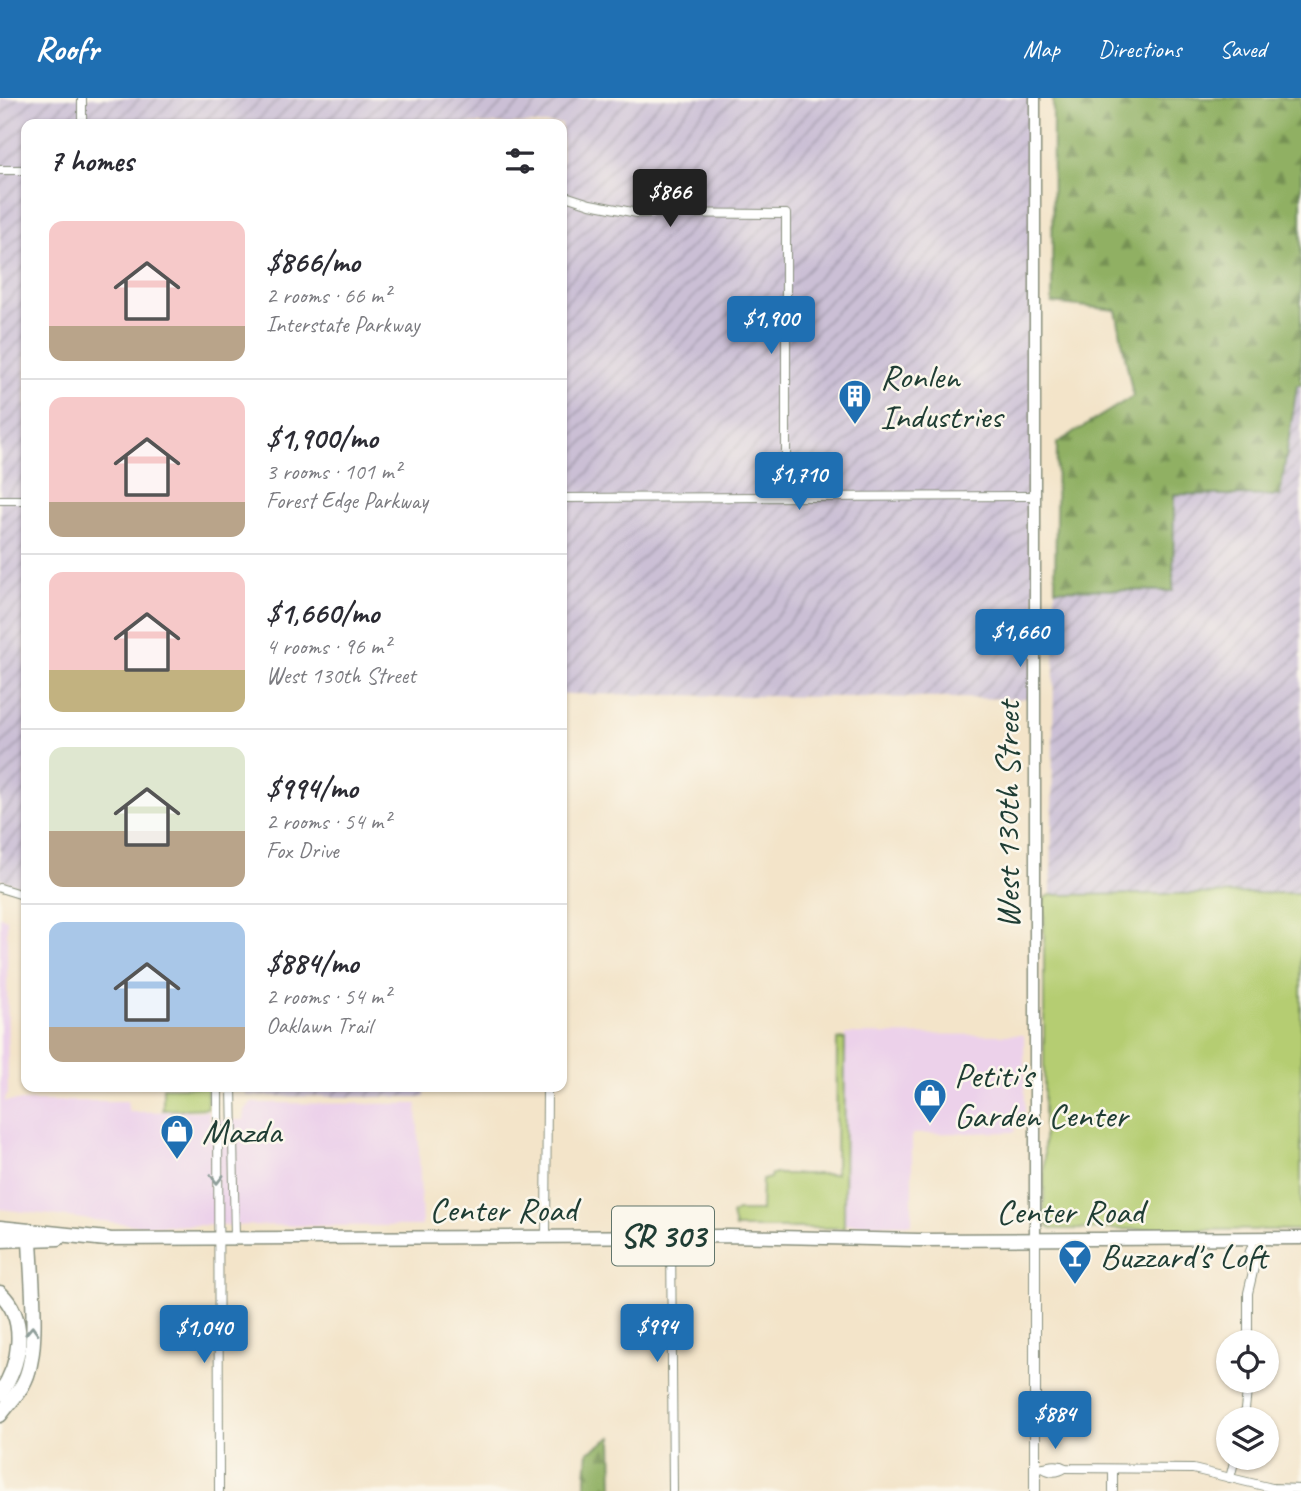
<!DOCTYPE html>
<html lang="en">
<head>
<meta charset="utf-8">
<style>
	:root { --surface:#fff; --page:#f7f7f7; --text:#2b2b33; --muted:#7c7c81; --line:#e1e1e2; --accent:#1f6fb2 }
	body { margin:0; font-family:Caveat,sans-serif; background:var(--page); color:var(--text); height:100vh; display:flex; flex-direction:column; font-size:26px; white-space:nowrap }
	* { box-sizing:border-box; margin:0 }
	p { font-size:23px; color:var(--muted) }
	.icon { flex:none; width:38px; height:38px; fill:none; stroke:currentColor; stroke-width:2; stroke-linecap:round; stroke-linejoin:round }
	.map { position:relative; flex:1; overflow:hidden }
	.sheet { position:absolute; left:21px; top:21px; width:546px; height:973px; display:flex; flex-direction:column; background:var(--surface); border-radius:14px; box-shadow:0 2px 5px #0004 }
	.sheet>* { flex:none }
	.tools { position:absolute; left:1216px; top:1232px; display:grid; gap:14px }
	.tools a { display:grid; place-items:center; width:63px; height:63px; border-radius:50%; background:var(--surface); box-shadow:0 2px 5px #0004; font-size:35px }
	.price { position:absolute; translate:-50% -60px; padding:0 16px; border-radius:7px; background:var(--accent); color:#fff; font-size:23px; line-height:46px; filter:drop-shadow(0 2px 4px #0008) }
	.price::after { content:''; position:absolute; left:50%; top:42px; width:21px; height:16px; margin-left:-10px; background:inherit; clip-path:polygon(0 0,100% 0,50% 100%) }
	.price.on { background:#222; color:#fff }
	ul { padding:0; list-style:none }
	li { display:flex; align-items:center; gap:21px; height:175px; padding:0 28px }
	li+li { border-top:2px solid var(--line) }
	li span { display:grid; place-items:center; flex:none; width:196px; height:140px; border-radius:14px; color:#555 }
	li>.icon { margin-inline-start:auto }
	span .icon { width:84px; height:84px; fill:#fffc; stroke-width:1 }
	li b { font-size:30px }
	h2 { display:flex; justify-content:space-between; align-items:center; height:84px; padding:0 28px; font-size:30px }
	header { display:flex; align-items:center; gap:42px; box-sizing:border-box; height:98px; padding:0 35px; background:var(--accent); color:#fff }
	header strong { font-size:33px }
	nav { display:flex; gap:38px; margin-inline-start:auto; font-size:24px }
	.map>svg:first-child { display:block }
</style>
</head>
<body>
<header>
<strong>Roofr</strong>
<nav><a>Map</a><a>Directions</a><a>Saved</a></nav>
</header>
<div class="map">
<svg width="1301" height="1393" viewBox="0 0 1301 1393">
	<defs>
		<pattern id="industrial-furrows" width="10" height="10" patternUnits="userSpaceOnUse" patternTransform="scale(1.75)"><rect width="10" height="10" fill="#cbbfd5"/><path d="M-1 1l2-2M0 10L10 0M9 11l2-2" fill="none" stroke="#a49cae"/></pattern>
		<pattern id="forest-firs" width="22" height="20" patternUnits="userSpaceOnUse" patternTransform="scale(1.75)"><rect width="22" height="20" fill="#90b064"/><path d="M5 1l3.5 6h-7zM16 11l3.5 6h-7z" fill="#759053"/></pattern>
	</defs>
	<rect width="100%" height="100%" fill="#fbf7ec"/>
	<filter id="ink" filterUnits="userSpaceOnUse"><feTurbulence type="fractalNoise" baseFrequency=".0143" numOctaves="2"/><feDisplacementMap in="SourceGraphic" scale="14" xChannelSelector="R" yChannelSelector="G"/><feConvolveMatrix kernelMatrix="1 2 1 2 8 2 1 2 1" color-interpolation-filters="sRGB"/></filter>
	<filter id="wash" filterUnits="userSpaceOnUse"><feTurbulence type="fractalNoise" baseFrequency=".00686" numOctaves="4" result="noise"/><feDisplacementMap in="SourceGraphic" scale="28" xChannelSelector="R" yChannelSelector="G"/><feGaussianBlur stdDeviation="1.57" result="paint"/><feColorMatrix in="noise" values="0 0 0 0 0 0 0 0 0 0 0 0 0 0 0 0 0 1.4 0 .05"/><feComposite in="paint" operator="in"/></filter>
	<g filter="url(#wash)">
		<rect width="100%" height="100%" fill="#f3e4c9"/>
		<!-- built -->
		<g fill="#ecd1ea">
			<path d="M0,818L7,821L8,996L3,1003H127L129,1014L209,1013V1022H244L245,1012L251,1005L417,1006L422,1128L136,1127L0,1111Z"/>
			<path d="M845,936L1024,937L1025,1019L1016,1020L1015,1034L912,1036V1126H844Z"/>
		</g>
		<!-- industrial -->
		<g fill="url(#industrial-furrows)">
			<path d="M0,0H1034L1035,601L562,596V26H26V790L0,781Z"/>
			<path d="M1297,287H1301V795L1051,797L1055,491L1172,492L1174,396Z"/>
			<path d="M243,989H425V999L247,998Z"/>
		</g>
		<!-- green -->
		<g fill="#b5cd72" stroke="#6a8553" stroke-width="2">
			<path d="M1301,795V1132L1052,1131L1046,1126L1044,1117V800L1051,797Z"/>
			<path d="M845,941L844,1130H735L732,1117L737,1113H761L762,1082L770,1080L771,1076H836L837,942Z"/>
			<path d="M163,989H207L208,1010L163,1012Z"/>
		</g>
		<!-- forest -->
		<g fill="url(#forest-firs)" stroke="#58764c" stroke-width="2">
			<path d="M1053,0H1301V287H1297L1280,398L1174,396L1173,493L1055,491L1057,345L1133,298L1116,212L1052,205Z"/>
			<path d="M612,1339L613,1393H585L588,1354Z"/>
		</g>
	</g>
	<g filter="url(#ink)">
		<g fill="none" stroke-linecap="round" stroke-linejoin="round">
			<defs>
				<g id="minor">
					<path d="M82,0V26"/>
					<path d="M0,72H26"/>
					<path d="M562,97L590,106L637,115L786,116V399"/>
					<path d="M562,400L1036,398"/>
					<path d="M0,402H26"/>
					<path d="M0,790L26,798"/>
					<path d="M218,989L219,1393"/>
					<path d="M232,989L235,1140"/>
					<path d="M671,1138L673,1393"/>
					<path d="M546,1139L547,989"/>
					<path d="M1252,1149C1247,1158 1247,1163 1252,1172"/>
					<path d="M1248,1244V1195L1255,1165L1251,1140"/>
					<path d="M1244,1321L1248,1283"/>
					<path d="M1035,1370C1046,1370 1055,1364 1065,1370L1193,1371L1272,1390L1301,1391"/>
					<path d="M1043,1370C1050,1375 1058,1375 1065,1370"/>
					<path d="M1230,1380L1235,1360"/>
					<path d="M1113,1393V1371"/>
				</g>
				<path id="tertiary" d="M1035,1142V1393"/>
				<path id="secondary" d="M1035,0V1142"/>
				<g id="primary">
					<path d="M98,1141L729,1138L918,1142L1301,1140"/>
					<path d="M0,1143L59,1141"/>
				</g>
				<g id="motorway">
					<path d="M0,1130L107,1141"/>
					<path d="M0,1195C29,1222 20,1267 0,1296"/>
					<path d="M0,1317C8,1306 20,1294 25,1282C40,1250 31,1178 30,1141"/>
				</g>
			</defs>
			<!-- minor casing -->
			<use href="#minor" stroke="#89907e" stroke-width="10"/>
			<!-- tertiary casing -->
			<use href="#tertiary" stroke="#89907e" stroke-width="12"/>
			<!-- secondary casing -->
			<use href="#secondary" stroke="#89907e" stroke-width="13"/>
			<!-- primary casing -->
			<use href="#primary" stroke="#89907e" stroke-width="15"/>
			<!-- motorway casing -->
			<use href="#motorway" stroke="#89907e" stroke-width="17"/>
			<!-- minor -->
			<use href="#minor" stroke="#fff" stroke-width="8"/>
			<!-- tertiary -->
			<use href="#tertiary" stroke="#fff" stroke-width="10"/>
			<!-- secondary -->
			<use href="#secondary" stroke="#fff" stroke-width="10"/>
			<!-- primary -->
			<use href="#primary" stroke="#fff" stroke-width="12"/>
			<!-- motorway -->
			<use href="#motorway" stroke="#fff" stroke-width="14"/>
		</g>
		<!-- one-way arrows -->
		<defs><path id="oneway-chevron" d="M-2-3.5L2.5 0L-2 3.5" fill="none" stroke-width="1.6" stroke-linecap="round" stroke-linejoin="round" transform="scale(1.75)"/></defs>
		<g stroke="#8f9e9a">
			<use href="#oneway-chevron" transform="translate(217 1081) rotate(90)"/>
			<use href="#oneway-chevron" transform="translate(32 1233) rotate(-88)"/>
		</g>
	</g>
	<!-- icons -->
	<defs>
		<symbol id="building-pin" viewBox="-11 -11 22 30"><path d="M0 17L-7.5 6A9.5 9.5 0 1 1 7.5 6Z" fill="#1f6fb2" stroke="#fbf7ec"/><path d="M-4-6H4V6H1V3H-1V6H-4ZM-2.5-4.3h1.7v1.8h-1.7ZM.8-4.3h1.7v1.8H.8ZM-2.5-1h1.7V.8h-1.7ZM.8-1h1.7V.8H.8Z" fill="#fff"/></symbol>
		<symbol id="shop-pin" viewBox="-11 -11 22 30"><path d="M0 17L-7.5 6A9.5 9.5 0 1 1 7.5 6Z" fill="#1f6fb2" stroke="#fbf7ec"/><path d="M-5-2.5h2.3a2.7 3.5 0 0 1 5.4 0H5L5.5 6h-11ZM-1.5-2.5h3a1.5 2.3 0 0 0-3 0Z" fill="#fff"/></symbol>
		<symbol id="bar-pin" viewBox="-11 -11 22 30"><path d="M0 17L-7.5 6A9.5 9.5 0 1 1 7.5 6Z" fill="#1f6fb2" stroke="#fbf7ec"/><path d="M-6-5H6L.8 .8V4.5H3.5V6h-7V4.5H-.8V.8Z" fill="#fff"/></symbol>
	</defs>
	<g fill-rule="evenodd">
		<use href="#building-pin" x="836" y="279" width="38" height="52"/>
		<use href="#shop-pin" x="911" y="978" width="38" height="52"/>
		<use href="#shop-pin" x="158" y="1014" width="38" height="52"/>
		<use href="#bar-pin" x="1056" y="1139" width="38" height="52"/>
	</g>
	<g text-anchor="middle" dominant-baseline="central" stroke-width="5" stroke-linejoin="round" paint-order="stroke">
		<!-- shield labels -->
		<rect fill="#fbf7ec" stroke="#61756b" stroke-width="2" x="612" y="1108.5" width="102" height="59" rx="5"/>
		<g font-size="33" font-weight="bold" fill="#1f3d34">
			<text x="663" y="1138">SR 303</text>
		</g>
		<!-- poi labels -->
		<g font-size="35" fill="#1f3d34" stroke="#fbf7ec" text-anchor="start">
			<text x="880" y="278">Ronlen<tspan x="880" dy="40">Industries</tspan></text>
			<text x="954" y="977">Petiti's<tspan x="954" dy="40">Garden Center</tspan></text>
			<text x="202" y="1033">Mazda</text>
			<text x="1100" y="1158">Buzzard's Loft</text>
		</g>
		<!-- street labels -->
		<g font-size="35" fill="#1f3d34" stroke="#fbf7ec">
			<text transform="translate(1007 717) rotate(-90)">West 130th Street</text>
			<text x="503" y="1111">Center Road</text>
			<text x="1070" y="1113">Center Road</text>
		</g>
	</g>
</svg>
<div class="tools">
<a><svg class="icon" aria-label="locate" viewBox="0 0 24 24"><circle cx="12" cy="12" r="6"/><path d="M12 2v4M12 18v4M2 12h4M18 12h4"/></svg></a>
<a><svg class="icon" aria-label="layers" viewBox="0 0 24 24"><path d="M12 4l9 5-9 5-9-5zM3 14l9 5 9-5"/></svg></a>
</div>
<b class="price on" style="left:670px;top:131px">$866</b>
<b class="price" style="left:771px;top:258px">$1,900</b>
<b class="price" style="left:799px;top:414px">$1,710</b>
<b class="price" style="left:1020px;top:571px">$1,660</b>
<b class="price" style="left:657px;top:1266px">$994</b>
<b class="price" style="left:204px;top:1267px">$1,040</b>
<b class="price" style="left:1055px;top:1353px">$884</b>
<section class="sheet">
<h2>7 homes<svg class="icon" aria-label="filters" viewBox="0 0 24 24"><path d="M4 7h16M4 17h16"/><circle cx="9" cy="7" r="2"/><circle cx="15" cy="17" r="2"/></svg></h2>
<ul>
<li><span style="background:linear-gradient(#f6c9c9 75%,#b9a48a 0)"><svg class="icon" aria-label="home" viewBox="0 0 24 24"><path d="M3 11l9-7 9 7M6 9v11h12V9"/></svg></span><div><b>$866/mo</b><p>2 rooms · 66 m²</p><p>Interstate Parkway</p></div></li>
<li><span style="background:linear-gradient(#f6c9c9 75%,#b9a48a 0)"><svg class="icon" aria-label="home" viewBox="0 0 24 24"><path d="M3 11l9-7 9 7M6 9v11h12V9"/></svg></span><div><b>$1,900/mo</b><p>3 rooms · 101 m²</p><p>Forest Edge Parkway</p></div></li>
<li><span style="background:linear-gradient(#f6c9c9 70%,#c2b280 0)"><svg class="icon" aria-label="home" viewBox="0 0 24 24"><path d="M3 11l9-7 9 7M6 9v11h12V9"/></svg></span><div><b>$1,660/mo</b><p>4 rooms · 96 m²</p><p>West 130th Street</p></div></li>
<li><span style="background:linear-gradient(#dfe7d0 60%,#b9a48a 0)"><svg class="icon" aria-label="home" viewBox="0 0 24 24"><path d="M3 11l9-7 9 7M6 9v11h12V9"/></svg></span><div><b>$994/mo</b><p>2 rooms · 54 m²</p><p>Fox Drive</p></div></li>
<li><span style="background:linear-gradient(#a9c7e8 75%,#b9a48a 0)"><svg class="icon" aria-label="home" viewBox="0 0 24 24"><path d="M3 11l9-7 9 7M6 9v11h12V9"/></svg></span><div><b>$884/mo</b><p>2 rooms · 54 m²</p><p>Oaklawn Trail</p></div></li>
</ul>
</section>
</div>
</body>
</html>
